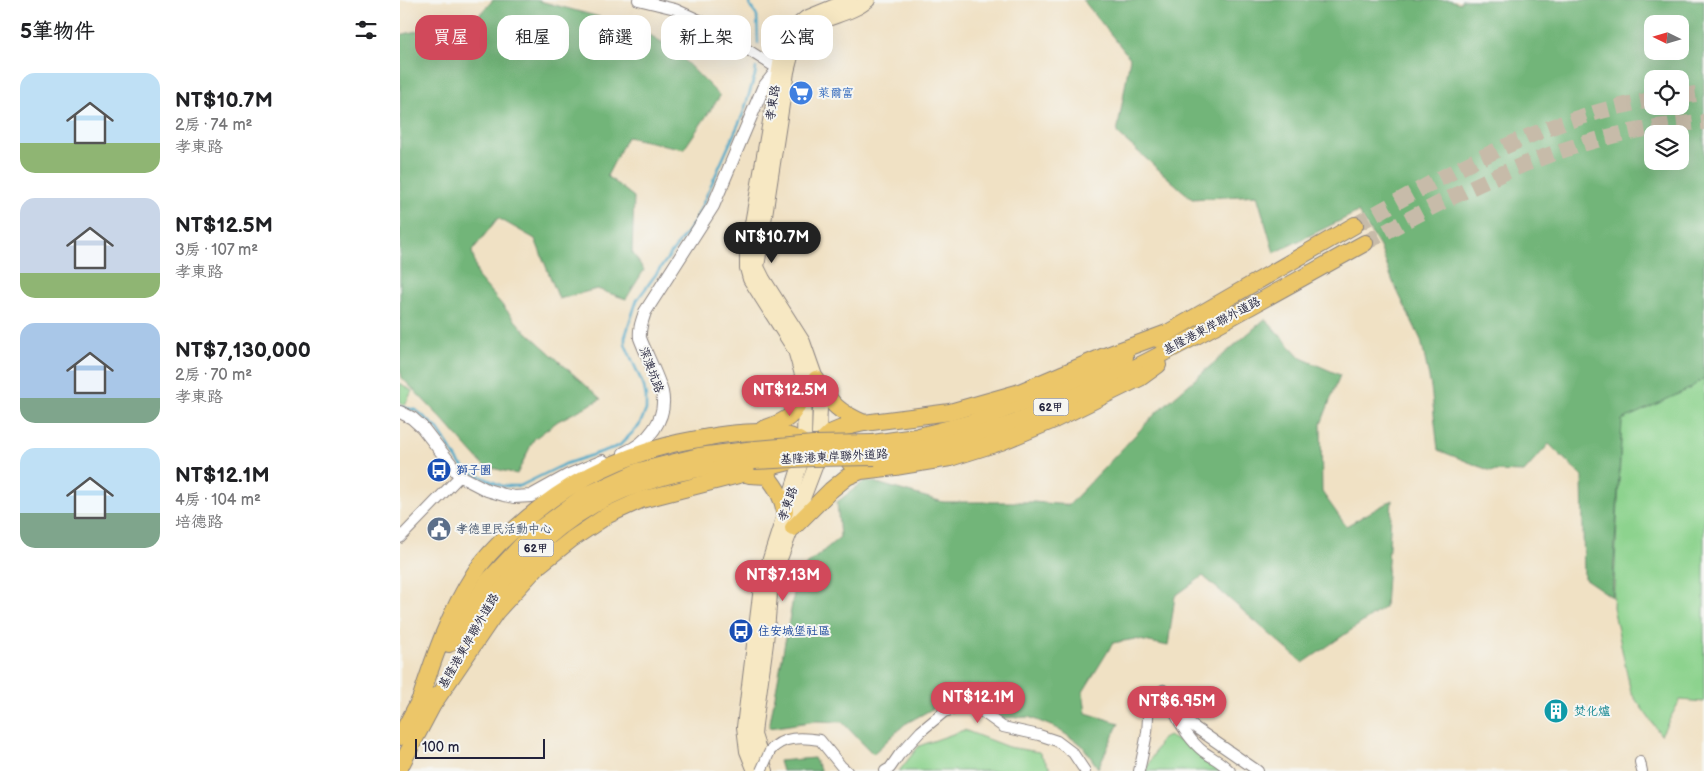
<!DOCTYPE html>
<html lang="zh-TW">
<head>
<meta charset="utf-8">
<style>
	:root { --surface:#fff; --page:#f2f2f2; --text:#202124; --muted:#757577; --accent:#d1495b }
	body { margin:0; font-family:"Balsamiq Sans","LXGW WenKai TC",sans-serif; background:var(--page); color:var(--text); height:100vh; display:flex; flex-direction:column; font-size:19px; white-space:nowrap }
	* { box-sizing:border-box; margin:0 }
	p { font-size:16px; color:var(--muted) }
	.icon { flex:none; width:28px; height:28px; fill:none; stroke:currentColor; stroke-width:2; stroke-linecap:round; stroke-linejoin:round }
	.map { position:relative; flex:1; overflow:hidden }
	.side { display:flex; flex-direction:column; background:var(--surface); width:400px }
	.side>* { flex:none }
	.banner { position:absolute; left:15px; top:15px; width:475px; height:45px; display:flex; gap:10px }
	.needle { width:32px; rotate:275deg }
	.controls { position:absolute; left:1244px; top:15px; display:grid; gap:10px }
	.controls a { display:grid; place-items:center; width:45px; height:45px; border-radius:10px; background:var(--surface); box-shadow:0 5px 20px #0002; font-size:25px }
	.scale { position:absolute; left:15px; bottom:12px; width:130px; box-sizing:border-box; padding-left:5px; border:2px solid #22223b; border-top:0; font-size:14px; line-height:18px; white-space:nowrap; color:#22223b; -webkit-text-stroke:4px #f6f6f2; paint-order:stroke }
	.price { position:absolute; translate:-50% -42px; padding:0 11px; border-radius:18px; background:var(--accent); color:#fff; font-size:16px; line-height:32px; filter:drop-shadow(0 1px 2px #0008) }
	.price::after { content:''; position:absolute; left:50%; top:30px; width:15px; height:11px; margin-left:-8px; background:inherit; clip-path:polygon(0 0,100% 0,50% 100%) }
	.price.on { background:#222; color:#fff }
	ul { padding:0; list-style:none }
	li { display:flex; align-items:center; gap:15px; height:125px; padding:0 20px }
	li span { display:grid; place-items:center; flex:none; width:140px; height:100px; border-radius:15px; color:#555 }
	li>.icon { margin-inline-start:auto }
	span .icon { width:60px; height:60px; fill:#fffc; stroke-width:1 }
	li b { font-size:21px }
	h2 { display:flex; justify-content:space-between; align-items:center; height:60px; padding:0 20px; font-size:21px }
	.tag { padding:0 18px; border-radius:15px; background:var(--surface); box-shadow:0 5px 20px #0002; font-size:18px; line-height:45px }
	.tag.on { background:var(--accent); color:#fff }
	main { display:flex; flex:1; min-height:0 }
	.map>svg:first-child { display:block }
</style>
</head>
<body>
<main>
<section class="side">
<h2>5筆物件<svg class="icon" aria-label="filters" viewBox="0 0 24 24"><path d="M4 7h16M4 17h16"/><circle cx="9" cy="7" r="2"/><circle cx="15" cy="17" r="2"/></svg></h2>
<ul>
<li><span style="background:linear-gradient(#bfe0f5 70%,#8fb573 0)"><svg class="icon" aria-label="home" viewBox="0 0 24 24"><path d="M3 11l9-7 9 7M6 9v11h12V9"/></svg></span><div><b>NT$10.7M</b><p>2房 · 74 m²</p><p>孝東路</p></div></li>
<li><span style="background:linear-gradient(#c9d6e8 75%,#8fb573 0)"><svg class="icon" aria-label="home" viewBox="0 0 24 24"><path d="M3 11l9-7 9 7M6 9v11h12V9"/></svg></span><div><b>NT$12.5M</b><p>3房 · 107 m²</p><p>孝東路</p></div></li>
<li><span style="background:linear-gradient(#a9c7e8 75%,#7fa58c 0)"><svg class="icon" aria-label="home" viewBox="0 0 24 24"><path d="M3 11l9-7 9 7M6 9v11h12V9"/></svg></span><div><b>NT$7,130,000</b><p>2房 · 70 m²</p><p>孝東路</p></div></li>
<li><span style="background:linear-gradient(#bfe0f5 65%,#7fa58c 0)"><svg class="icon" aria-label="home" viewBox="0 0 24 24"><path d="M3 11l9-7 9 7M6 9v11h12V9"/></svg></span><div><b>NT$12.1M</b><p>4房 · 104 m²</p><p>培德路</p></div></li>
</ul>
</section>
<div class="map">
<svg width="1304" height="771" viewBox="0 0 1304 771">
	<rect width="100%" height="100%" fill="#f6f6f2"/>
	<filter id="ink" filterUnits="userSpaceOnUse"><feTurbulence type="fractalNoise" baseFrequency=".02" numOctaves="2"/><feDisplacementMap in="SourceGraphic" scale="10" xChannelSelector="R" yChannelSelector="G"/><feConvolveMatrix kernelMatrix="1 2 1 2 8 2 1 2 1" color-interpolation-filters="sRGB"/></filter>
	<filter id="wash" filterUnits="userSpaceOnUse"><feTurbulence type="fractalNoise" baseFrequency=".0096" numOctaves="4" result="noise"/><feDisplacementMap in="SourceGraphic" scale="20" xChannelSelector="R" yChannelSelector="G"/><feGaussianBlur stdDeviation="1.12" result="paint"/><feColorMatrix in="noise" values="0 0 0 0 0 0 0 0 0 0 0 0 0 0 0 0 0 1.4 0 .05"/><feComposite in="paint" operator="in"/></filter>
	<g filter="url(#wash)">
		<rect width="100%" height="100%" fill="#f0e1c4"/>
		<!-- green -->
		<g fill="#8dd38e" stroke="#587a64">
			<path d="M1304,377V702L1280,700L1261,735L1231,693L1213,607L1222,420L1289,389Z"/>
			<path d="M0,383L12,391L5,405L0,403Z"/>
			<path d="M564,730L608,747L639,752L652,771H499L519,746Z"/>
			<path d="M768,736L803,752L821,771H745L761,740Z"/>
		</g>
		<!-- forest -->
		<g fill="#72b579" stroke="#4a6c5a" fill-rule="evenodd">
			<path d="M93,0H136L237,27L273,49L320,96L284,149L227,137L207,176L234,197L232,252L244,270L226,299L197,289L159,299L135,239L98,218L72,251L78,277L121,327L201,399L158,421L134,439L117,474L84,466L42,419L2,378L0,369V35L29,28L63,32Z"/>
			<path d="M683,0H1049L1061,3V0H1304V378L1289,389L1222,420L1212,597L1184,578L1182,476L1149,444L1124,472L1091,471L1038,450L1031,387L1021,340L993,282L980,247L958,212L874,253L857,195L792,199L717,133L730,58ZM1252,24H1280V51H1252ZM1252,79H1280V106H1252ZM1252,134H1280V161H1252Z"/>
			<path d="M865,319L901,358L940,375L921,424L922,492L946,526L992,500L985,607L903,663L803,576L775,596L768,646L735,639L713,643L683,692L686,713L719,723L698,768L682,745L656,728L629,717L603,718L572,687L505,724L473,754L442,722L416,721L369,728L398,572L440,537L437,502L466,480L543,502H633L669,505L758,411Z"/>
			<path d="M414,758L421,771H382L379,761Z"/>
		</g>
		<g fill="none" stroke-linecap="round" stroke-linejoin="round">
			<!-- stream -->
			<g stroke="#49a7c8" stroke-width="2.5">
				<path d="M350,0V6L357,16L358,43"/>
				<path d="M1,407L16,410L37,428L60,464L69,471L102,486H120L165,464L219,446L239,426L246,410V397L244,387L225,344V337L237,300L295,221L343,114L355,75L356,68"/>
			</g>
		</g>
	</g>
	<g filter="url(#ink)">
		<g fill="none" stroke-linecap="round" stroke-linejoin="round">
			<!-- trunk-tunnel -->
			<g stroke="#c7bba9" stroke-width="16" stroke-dasharray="16 8" stroke-linecap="butt">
				<path d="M1280,96L1304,93"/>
				<path d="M955,225C1049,173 1145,117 1252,100"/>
				<path d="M965,243C1075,183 1176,130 1304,122"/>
			</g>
			<defs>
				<g id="minor">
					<path d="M238,0L275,9L304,22L378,69"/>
					<path d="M0,538L60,476"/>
					<path d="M774,710C779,724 792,743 804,752C814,759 820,761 830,771"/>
					<path d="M370,751C382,736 402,737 420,740L441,766L447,771"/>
					<path d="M1240,762L1242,771"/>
					<path d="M485,771L490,768L499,755L521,731L544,712L562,707L578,709L603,727L639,735L657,741L673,753L685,771"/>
					<path d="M739,771C742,758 745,745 747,732C749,716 745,698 763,690L790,724L858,771"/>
				</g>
				<g id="tertiary">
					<path d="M0,412L12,418L22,427L60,476L87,490L104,495L114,497L131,496L169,475L203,461"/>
					<path d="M224,453C247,444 268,419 262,392C258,377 246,354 240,338C239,328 242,321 245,312L313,206L363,88L378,69L381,70"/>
				</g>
				<g id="secondary">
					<path d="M389,39L400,23L406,18L450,0"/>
					<path d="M355,771L347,751L344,727L361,587L402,459L404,443L405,385L395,350L350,279L347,268V252L381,59"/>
					<path d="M366,771L354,735L355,724L366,643L370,594L378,564L418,459L420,407L416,379L403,342L363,279L357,267L387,72C390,60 392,48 399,38C414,16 448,18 468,0"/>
				</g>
				<g id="trunk">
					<path d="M757,339L955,225"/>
					<path d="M416,379C433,405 435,410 464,423"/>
					<path d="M363,429C393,419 395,415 405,385"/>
					<path d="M473,443L515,437L570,423L679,381L725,357"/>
					<path d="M475,457C523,450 569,439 614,423C638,414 661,402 684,392C780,348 872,294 965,243"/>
					<path d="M450,463L495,467"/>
					<path d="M349,475L367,476C377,488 382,497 385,512"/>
					<path d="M393,528L431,490L447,477L461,471L495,467L550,458L601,442L654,420L740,378L758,365"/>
					<path d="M76,623C104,575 146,532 193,505C212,494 235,485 256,479C288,469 321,465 354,461"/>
					<path d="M49,644L88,581L103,565L130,536L184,496L239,471L299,456L355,449"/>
					<path d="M20,700C34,657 49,613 74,574C85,557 101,541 117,527C161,487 215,458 273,444C285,441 298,439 310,437C329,433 364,430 382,434C393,436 404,442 412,450L430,433L442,428L464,423L550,412L617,393L702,357L767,333"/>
					<path d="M34,703L96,612L138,566L172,539L208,515L241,500L389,462"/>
					<path d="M0,737L25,690"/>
					<path d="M0,767L38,695"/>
				</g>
			</defs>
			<!-- minor casing -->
			<use href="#minor" stroke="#898280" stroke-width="12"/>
			<!-- tertiary casing -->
			<use href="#tertiary" stroke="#898280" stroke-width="14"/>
			<!-- secondary casing -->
			<use href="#secondary" stroke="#898280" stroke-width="16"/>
			<!-- trunk casing -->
			<use href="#trunk" stroke="#898280" stroke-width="18"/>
			<!-- minor -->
			<use href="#minor" stroke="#fff" stroke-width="10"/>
			<!-- tertiary -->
			<use href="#tertiary" stroke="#fff" stroke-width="12"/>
			<!-- secondary -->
			<use href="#secondary" stroke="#f7e8c3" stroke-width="14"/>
			<!-- trunk -->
			<use href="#trunk" stroke="#ecc669" stroke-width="16"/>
			<defs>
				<path id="minor-bridge" d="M361,771L370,751"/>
				<g id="trunk-bridge">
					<path d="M355,449L413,444L473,443"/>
					<path d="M354,461L413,458L475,457"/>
				</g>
			</defs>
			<!-- minor-bridge casing -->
			<use href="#minor-bridge" stroke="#898280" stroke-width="12" stroke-linecap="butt"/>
			<!-- trunk-bridge casing -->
			<use href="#trunk-bridge" stroke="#898280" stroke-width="18" stroke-linecap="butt"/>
			<!-- minor-bridge -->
			<use href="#minor-bridge" stroke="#fff" stroke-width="10"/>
			<!-- trunk-bridge -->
			<use href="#trunk-bridge" stroke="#ecc669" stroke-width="16"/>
		</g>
	</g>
	<!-- icons -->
	<defs>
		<symbol id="supermarket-disc" viewBox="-11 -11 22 22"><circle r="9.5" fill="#3f7fe0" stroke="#f6f6f2"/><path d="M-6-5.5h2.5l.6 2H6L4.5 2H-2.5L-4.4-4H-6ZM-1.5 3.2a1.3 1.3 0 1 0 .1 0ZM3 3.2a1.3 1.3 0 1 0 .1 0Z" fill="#fff"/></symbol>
		<symbol id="bus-disc" viewBox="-11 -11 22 22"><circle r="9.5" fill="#1a4fb4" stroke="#f6f6f2"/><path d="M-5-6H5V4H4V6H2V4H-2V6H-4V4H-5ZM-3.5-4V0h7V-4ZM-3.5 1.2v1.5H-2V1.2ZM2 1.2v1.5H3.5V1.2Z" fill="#fff"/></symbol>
		<symbol id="civic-disc" viewBox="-11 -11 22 22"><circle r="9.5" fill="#5c6f8a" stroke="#f6f6f2"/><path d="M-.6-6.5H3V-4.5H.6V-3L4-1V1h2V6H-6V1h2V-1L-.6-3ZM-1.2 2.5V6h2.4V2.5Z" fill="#fff"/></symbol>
		<symbol id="building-disc" viewBox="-11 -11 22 22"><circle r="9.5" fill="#0f9aa8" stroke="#f6f6f2"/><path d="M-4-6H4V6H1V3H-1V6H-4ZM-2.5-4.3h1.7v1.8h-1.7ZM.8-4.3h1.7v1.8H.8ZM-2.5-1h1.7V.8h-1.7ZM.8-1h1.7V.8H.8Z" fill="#fff"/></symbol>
	</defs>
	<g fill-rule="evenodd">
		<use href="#supermarket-disc" x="387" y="79" width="28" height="28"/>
		<use href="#bus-disc" x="25" y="456" width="28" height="28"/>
		<use href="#civic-disc" x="25" y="515" width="28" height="28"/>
		<use href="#bus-disc" x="327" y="617" width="28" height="28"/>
		<use href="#building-disc" x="1142" y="697" width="28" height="28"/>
	</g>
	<g text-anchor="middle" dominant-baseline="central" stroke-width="4" stroke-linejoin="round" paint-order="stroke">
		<!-- shield labels -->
		<g fill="#f6f6f2" stroke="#626272" stroke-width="1">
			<rect x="633.5" y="398.5" width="35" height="17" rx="4"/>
			<rect x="118.5" y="539.5" width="35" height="17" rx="4"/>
		</g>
		<g font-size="11" font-weight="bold" fill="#22223b">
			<text x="651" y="407">62甲</text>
			<text x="136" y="548">62甲</text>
		</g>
		<!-- shop labels -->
		<g font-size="12" fill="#366cbe" stroke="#f6f6f2" text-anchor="start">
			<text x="418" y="93">萊爾富</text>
		</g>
		<!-- street labels -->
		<g font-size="12" fill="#22223b" stroke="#f6f6f2">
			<text transform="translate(373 103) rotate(-81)">孝東路</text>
			<text transform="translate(812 326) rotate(-28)">基隆港東岸聯外道路</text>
			<text transform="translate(251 370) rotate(69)">深澳坑路</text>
			<text transform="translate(434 457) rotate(-3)">基隆港東岸聯外道路</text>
			<text transform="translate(388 504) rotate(-71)">孝東路</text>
			<text transform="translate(69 641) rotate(-60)">基隆港東岸聯外道路</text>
		</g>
		<!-- transit labels -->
		<g font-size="12" fill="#164399" stroke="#f6f6f2" text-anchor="start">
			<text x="56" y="470">獅子園</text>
			<text x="358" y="631">住安城堡社區</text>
		</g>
		<!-- service labels -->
		<g font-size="12" fill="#4e5e75" stroke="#f6f6f2" text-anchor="start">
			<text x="56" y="529">孝德里民活動中心</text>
		</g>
		<!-- culture labels -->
		<g font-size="12" fill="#0d838f" stroke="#f6f6f2" text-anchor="start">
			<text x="1174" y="711">焚化爐</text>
		</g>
	</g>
</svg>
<div class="controls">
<a><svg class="needle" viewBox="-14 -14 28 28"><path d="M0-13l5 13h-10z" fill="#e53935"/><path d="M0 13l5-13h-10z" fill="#757577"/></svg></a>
<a><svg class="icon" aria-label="locate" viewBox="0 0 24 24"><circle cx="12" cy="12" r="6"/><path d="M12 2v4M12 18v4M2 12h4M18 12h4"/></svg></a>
<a><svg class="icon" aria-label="layers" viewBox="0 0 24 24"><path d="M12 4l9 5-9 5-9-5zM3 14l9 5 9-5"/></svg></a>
</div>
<div class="scale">100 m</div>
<b class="price on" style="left:372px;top:264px">NT$10.7M</b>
<b class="price" style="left:390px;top:417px">NT$12.5M</b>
<b class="price" style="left:383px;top:602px">NT$7.13M</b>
<b class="price" style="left:578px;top:724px">NT$12.1M</b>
<b class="price" style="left:777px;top:728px">NT$6.95M</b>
<div class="banner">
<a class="tag on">買屋</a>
<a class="tag">租屋</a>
<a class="tag">篩選</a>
<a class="tag">新上架</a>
<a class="tag">公寓</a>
</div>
</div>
</main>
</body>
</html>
